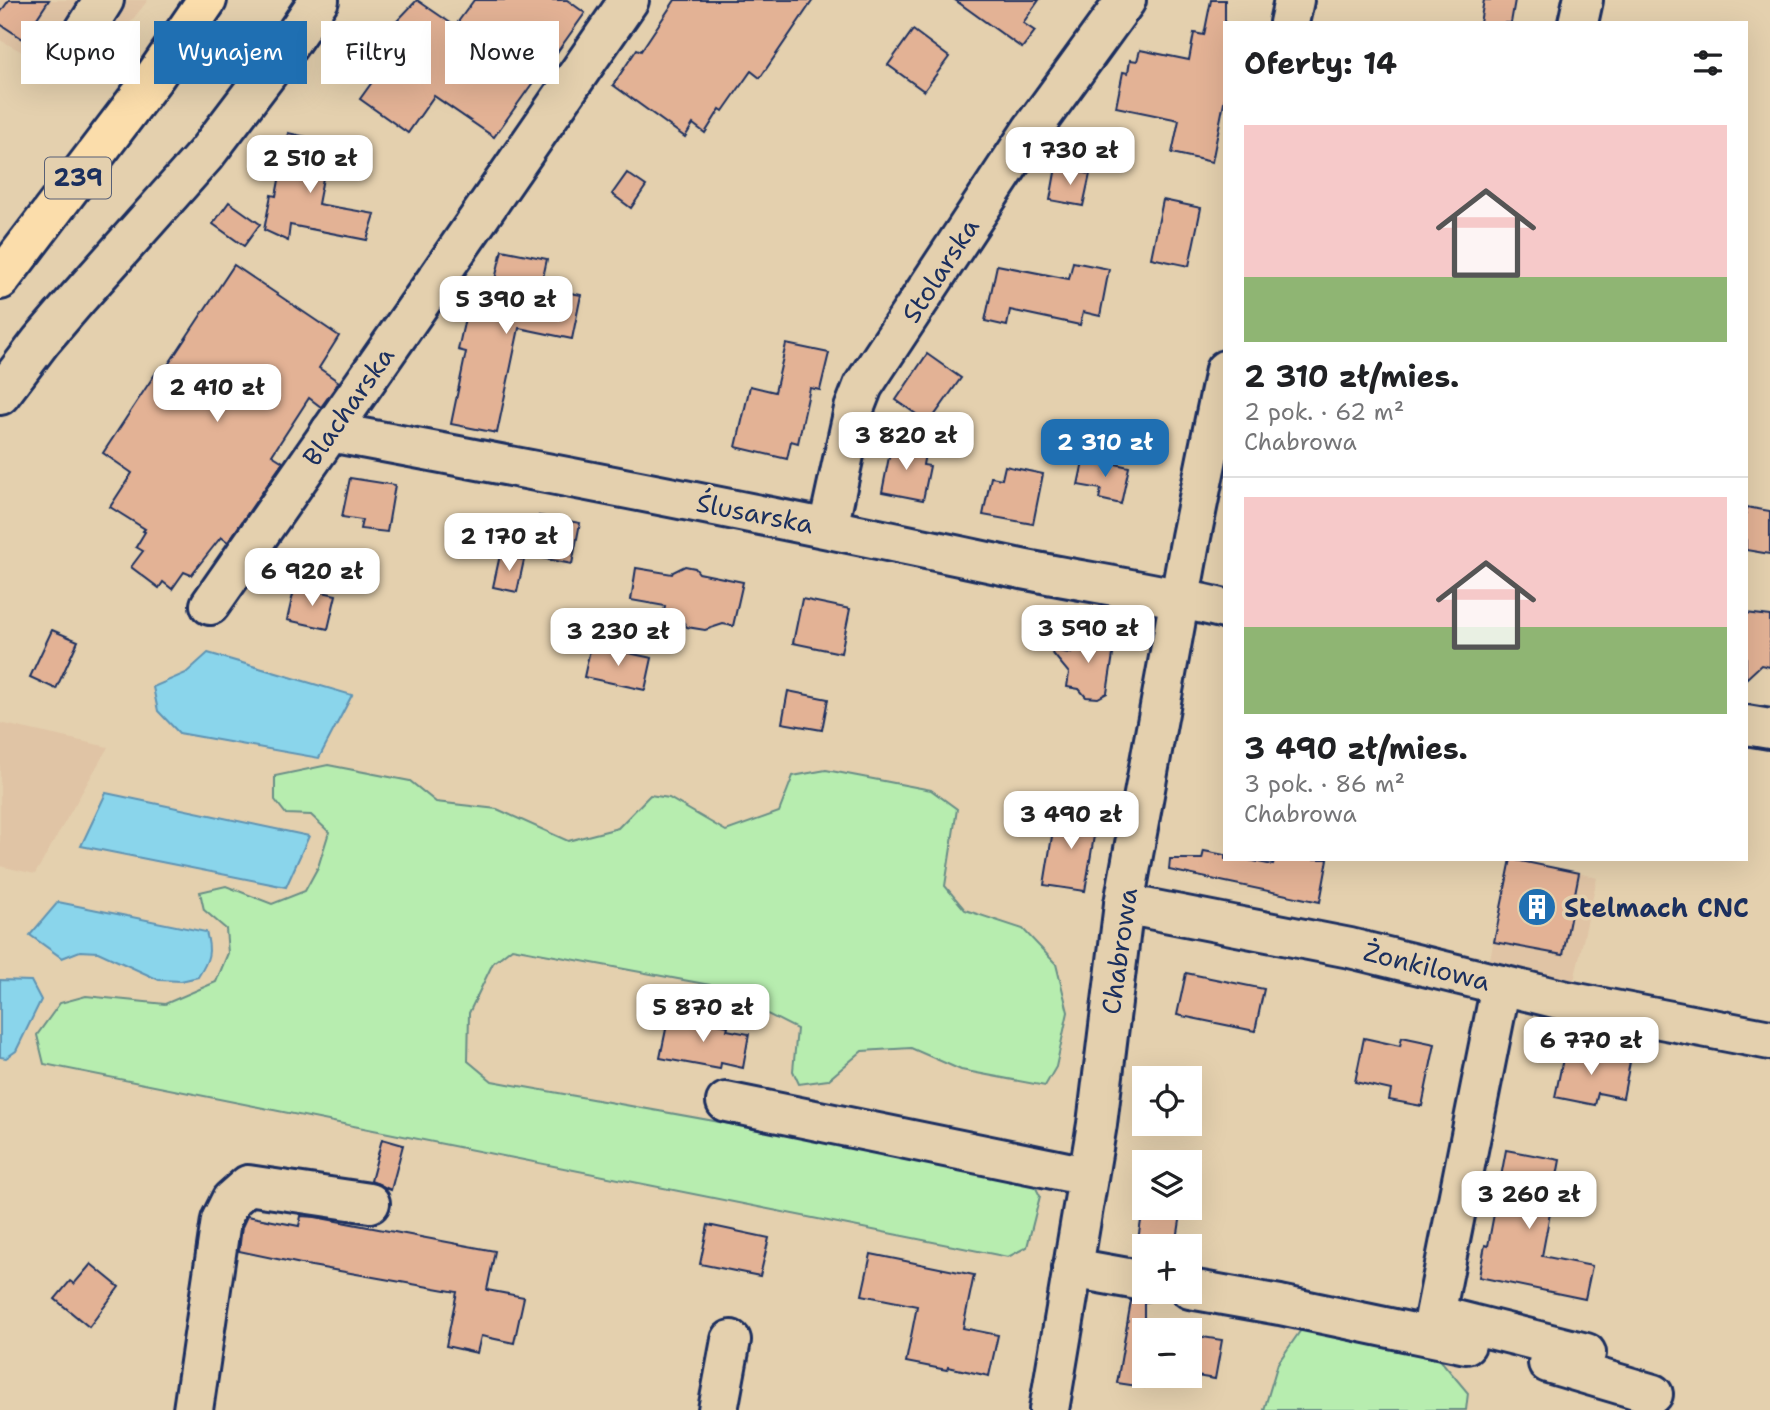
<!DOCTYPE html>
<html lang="pl">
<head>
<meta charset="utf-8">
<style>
	:root { --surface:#fff; --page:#f2f2f2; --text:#202124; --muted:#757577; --line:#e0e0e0; --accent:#1f6fb2 }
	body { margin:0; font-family:"Shantell Sans",sans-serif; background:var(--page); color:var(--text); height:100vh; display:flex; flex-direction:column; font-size:26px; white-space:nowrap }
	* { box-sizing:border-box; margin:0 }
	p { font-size:23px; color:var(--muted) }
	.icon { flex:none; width:38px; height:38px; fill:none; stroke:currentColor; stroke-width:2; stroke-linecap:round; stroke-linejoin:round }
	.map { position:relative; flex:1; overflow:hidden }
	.sheet { position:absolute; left:1223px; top:21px; width:525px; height:840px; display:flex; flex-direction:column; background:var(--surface); border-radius:0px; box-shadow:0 7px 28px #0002 }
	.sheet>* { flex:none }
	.hud { position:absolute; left:21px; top:21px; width:665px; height:63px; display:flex; gap:14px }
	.controls { position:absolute; left:1132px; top:1066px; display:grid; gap:14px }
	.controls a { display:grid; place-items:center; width:70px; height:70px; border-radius:0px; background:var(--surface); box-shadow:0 7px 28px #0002; font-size:35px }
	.price { position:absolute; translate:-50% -60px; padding:0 16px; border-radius:14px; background:#fff; color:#222; font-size:23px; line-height:46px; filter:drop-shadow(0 2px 4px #0008) }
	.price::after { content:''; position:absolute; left:50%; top:42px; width:21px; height:16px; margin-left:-10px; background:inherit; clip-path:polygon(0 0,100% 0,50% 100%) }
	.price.selected { background:var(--accent); color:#fff }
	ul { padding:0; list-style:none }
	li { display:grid; align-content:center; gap:14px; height:371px; padding:0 21px }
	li+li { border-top:2px solid var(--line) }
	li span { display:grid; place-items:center; height:217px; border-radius:0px; color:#555 }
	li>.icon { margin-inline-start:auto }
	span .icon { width:126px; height:126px; fill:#fffc; stroke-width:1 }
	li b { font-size:30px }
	h2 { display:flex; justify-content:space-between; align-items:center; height:84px; padding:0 21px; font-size:30px }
	.chip { padding:0 24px; border-radius:0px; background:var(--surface); box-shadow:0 7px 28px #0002; font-size:24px; line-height:63px }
	.chip.selected { background:var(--accent); color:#fff }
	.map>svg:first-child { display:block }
</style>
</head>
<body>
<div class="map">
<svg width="1770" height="1410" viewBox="0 0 1770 1410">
	<rect width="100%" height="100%" fill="#e4d0ae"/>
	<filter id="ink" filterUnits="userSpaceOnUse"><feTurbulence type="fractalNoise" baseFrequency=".0143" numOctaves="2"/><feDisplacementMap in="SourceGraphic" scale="14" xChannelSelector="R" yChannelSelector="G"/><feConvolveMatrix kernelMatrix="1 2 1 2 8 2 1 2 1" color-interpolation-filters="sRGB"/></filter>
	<g filter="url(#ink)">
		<!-- built -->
		<g fill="#e0c4a5">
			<path d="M0,0H148L82,84L0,40Z"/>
			<path d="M0,723L108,747L35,874L0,866Z"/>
			<path d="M1511,860L1579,873L1597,878L1574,981L1489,963Z"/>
		</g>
		<!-- green -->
		<g fill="#b7edaf" stroke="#698e86" stroke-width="2">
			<path d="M328,765L410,781L436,802L497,809L568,841L618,828L650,795L669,798L726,831L779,812L793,776L826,770L931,790L957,809L945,886L965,910L1023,929L1056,964L1068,1012L1056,1067L1045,1086L961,1070L911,1048L862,1051L828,1080L799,1084L793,1071L797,1029L710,985L512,948L493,963L469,1013L468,1061L492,1081L1031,1178L1040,1196L1027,1247L1008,1257L44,1064L37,1035L60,1003L86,996L165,1004L216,982L228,953L226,929L204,910L200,892L226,886L272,904L305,891L318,867L329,832L311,815L286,814L275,800V776Z"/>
			<path d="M1305,1324L1432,1350L1468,1393L1466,1410H1264L1278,1363Z"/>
		</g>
		<!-- water -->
		<g fill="#8ad5eb" stroke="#5e93b3" stroke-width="2">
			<path d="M208,653L352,695L319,758L179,733L158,711L153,687L186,673Z"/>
			<path d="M106,793L309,836L286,887L81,846Z"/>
			<path d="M58,902L206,932C212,952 209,960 198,977L181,981L159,980L98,952L80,951L62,958L30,935Z"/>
			<path d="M0,980L31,981L41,1000L16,1051L6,1058L0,1057Z"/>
		</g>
		<!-- building -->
		<g fill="#e3b295" stroke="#1b2f5e" stroke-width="2">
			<path d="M9,0H49L23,39L0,24V13Z"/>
			<path d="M417,0L455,26L474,0H567L585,13L541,75L539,74L494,137L434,96L408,133L360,99L375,78L356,64Z"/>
			<path d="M675,0H813L760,78L751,71L723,111L720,109L705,133L693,124L685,137L613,85L637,49L641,51Z"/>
			<path d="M955,0H1039L1023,23L1035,31L1022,48Z"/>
			<path d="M1211,0H1225V97L1212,162L1172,153L1179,120L1116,107L1123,72L1128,73L1130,60L1137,61L1140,50L1189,60L1194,33L1204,35Z"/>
			<path d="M1484,0H1515L1511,23H1480Z"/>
			<path d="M913,30L949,57L924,91L888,65Z"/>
			<path d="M288,133L330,142L318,204L375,214L367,240L290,225L288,241L264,230L271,195L276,196Z"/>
			<path d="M1056,167L1090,174L1083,206L1050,200Z"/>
			<path d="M627,173L646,186L631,208L612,194Z"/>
			<path d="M1163,200L1201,208L1189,266L1151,258Z"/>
			<path d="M229,202L260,224L244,246L213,224Z"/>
			<path d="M502,250L547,259L541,287L581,295L572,339L519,328L497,433L451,424L466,352L458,350L467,309L476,310L478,302L489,305Z"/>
			<path d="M1073,262L1109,269L1100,316L1083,312L1080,325L1010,310L1007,326L985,321L997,265L1069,279Z"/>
			<path d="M234,265L339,336L319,368L339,382L321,407L309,398L272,455L283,462L228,542L221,537L191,575L184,572L172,589L163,582L159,588L131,567L143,551L136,547L145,532L143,531L145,529L110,507L132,473L103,453L157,371L162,374Z"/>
			<path d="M786,344L829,353L820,390L810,388L798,443L791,441L787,459L736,447L750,386L775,392Z"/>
			<path d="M927,354L961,378L929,423L896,400Z"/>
			<path d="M892,442L926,448L923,465L930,466L923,500L882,492Z"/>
			<path d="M1084,457L1129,467L1121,504L1099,499L1101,489L1078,485Z"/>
			<path d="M1005,466L1043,474L1033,524L983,515L991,477L1002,479Z"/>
			<path d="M350,478L395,485L387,532L360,529L362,520L342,517Z"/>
			<path d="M1746,507L1770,511V554L1746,550Z"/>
			<path d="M539,516L580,523L572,564L531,556Z"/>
			<path d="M500,555L524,560L517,592L493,587Z"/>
			<path d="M685,566L695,568L699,573L743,582L733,626L723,624L705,630L687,627L678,615L664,612L665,606L631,600L636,568L672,574L673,572Z"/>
			<path d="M295,586L336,595L328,629L287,620Z"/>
			<path d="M802,599L850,609L841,653L793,643Z"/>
			<path d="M1746,613L1770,616V667L1761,665L1746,679Z"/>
			<path d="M52,630L78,641L56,689L30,677Z"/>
			<path d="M1074,636L1115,642L1107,693L1098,698L1086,697L1079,689L1067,687L1069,673L1050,650L1071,653Z"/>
			<path d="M591,645L652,658L645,690L584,677Z"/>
			<path d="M788,691L828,699L822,730L782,723Z"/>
			<path d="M1063,806L1093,810L1089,835L1094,836L1085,891L1044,885L1053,830L1059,831Z"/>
			<path d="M1204,851L1225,855V859H1244L1273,865L1275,859H1328L1320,902L1169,870L1170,859H1202Z"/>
			<path d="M1511,859L1579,873L1563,955L1494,942Z"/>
			<path d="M1186,973L1264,989L1255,1031L1177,1015Z"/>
			<path d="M669,1015L728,1026L727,1030L749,1034L743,1068L721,1063L720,1069L660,1058Z"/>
			<path d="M1402,1037L1435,1044L1422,1106L1389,1100L1391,1090L1355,1082L1364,1038L1400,1046Z"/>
			<path d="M1565,1049L1630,1062L1623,1098L1598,1093L1595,1105L1555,1097Z"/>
			<path d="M382,1139L403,1145L391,1190L371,1181Z"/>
			<path d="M1506,1150L1560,1160L1542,1256L1592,1266L1585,1299L1479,1277L1485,1245L1488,1246Z"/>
			<path d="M1143,1208H1182L1176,1246L1138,1240Z"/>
			<path d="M247,1216L299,1226L301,1216L315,1217L495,1251L487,1290L524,1297L514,1343L481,1336L477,1353L446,1346L457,1292L306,1265L239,1251L242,1227Z"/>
			<path d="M708,1225L769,1238L760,1276L700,1264Z"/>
			<path d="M871,1254L974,1275L963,1328L998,1335L989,1376L948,1367L947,1370L906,1362L917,1306L862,1295Z"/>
			<path d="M91,1264L119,1287L89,1327L55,1299L70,1281L74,1284Z"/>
			<path d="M1131,1301L1144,1302V1387L1117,1383Z"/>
			<path d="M1190,1335L1222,1340L1215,1379L1190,1375Z"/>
		</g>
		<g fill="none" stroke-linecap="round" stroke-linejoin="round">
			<defs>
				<g id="minor">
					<path d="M1289,23L1294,0"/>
					<path d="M1578,23L1583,0"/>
					<path d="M75,46L104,0"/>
					<path d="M0,395L41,341L77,299L206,154L282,54L319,0"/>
					<path d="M330,432C556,474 781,518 1007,566C1079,581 1153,591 1225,609"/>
					<path d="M828,528L854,409L863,386L1031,131L1126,0"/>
					<path d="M210,605L441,273L629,0"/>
					<path d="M1746,725L1770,729"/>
					<path d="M1124,904L1350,948L1567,1001L1770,1040"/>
					<path d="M1501,985L1435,1315L1586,1353"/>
					<path d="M726,1102L1087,1176"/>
					<path d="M1072,1268L1144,1281"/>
					<path d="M1190,1289L1280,1305L1466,1344"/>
					<path d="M1548,1363L1653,1394"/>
					<path d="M193,1410L221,1220L231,1200L248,1185L370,1203"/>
					<path d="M718,1410L731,1340"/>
					<path d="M1049,1410L1097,1124L1124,904L1191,537L1225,370"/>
				</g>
				<path id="major" d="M0,280L155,76L207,0"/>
			</defs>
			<!-- minor casing -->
			<use href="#minor" stroke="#1b2f5e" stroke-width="44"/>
			<!-- major casing -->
			<use href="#major" stroke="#1b2f5e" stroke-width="44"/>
			<!-- minor -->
			<use href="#minor" stroke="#e4d0ae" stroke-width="38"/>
			<!-- major -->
			<use href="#major" stroke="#fbddab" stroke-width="38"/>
		</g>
	</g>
	<!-- icons -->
	<defs>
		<symbol id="building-disc" viewBox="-11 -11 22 22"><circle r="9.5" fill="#1f6fb2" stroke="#e4d0ae"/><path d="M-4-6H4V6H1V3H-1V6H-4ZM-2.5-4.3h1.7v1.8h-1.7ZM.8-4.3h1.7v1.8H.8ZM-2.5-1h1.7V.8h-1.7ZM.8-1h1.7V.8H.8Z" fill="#fff"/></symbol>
	</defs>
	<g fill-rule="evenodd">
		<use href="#building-disc" x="1515" y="885" width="44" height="44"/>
	</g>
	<g text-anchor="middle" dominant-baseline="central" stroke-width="7" stroke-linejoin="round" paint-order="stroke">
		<!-- shield labels -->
		<rect fill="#e4d0ae" stroke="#575f76" stroke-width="2" x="45" y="157.5" width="66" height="41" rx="5"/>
		<g font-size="24" font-weight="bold" fill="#1b2f5e">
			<text x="78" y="178">239</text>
		</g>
		<!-- street labels -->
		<g font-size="26" fill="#1b2f5e" stroke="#e4d0ae">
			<text transform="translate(940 270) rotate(-57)">Stolarska</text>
			<text transform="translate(348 406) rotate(-55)">Blacharska</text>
			<text transform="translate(755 513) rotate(11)">Ślusarska</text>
			<text transform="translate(1119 951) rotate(-82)">Chabrowa</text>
			<text transform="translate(1427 966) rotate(14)">Żonkilowa</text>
		</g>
		<!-- poi labels -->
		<g font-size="26" font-weight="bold" fill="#1b2f5e" stroke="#e4d0ae" text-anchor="start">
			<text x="1564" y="907">Stelmach CNC</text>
		</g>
	</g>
</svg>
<div class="controls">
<a><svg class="icon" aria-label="locate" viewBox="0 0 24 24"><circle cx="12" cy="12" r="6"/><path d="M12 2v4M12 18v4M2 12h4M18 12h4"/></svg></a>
<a><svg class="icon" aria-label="layers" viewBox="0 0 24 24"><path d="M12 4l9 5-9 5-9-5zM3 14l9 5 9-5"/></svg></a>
<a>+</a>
<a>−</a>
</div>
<b class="price" style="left:1070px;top:187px">1 730 zł</b>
<b class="price" style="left:310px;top:195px">2 510 zł</b>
<b class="price" style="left:506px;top:336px">5 390 zł</b>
<b class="price" style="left:217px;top:424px">2 410 zł</b>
<b class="price" style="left:906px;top:472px">3 820 zł</b>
<b class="price selected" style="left:1105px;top:479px">2 310 zł</b>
<b class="price" style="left:509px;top:573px">2 170 zł</b>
<b class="price" style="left:312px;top:608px">6 920 zł</b>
<b class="price" style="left:1088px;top:665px">3 590 zł</b>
<b class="price" style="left:618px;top:668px">3 230 zł</b>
<b class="price" style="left:1071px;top:851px">3 490 zł</b>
<b class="price" style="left:703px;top:1044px">5 870 zł</b>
<b class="price" style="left:1591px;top:1077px">6 770 zł</b>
<b class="price" style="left:1529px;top:1231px">3 260 zł</b>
<div class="hud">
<a class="chip">Kupno</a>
<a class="chip selected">Wynajem</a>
<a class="chip">Filtry</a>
<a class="chip">Nowe</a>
</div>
<section class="sheet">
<h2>Oferty: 14<svg class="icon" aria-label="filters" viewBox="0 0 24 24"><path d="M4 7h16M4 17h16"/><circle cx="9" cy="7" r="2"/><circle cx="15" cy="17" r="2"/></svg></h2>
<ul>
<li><span style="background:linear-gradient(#f6c9c9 70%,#8fb573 0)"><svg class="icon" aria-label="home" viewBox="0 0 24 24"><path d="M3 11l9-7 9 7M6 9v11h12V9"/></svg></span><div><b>2 310 zł/mies.</b><p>2 pok. · 62 m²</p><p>Chabrowa</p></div></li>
<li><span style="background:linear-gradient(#f6c9c9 60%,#8fb573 0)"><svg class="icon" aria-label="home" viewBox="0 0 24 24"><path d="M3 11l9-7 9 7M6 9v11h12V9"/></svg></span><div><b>3 490 zł/mies.</b><p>3 pok. · 86 m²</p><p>Chabrowa</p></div></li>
</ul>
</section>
</div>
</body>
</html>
